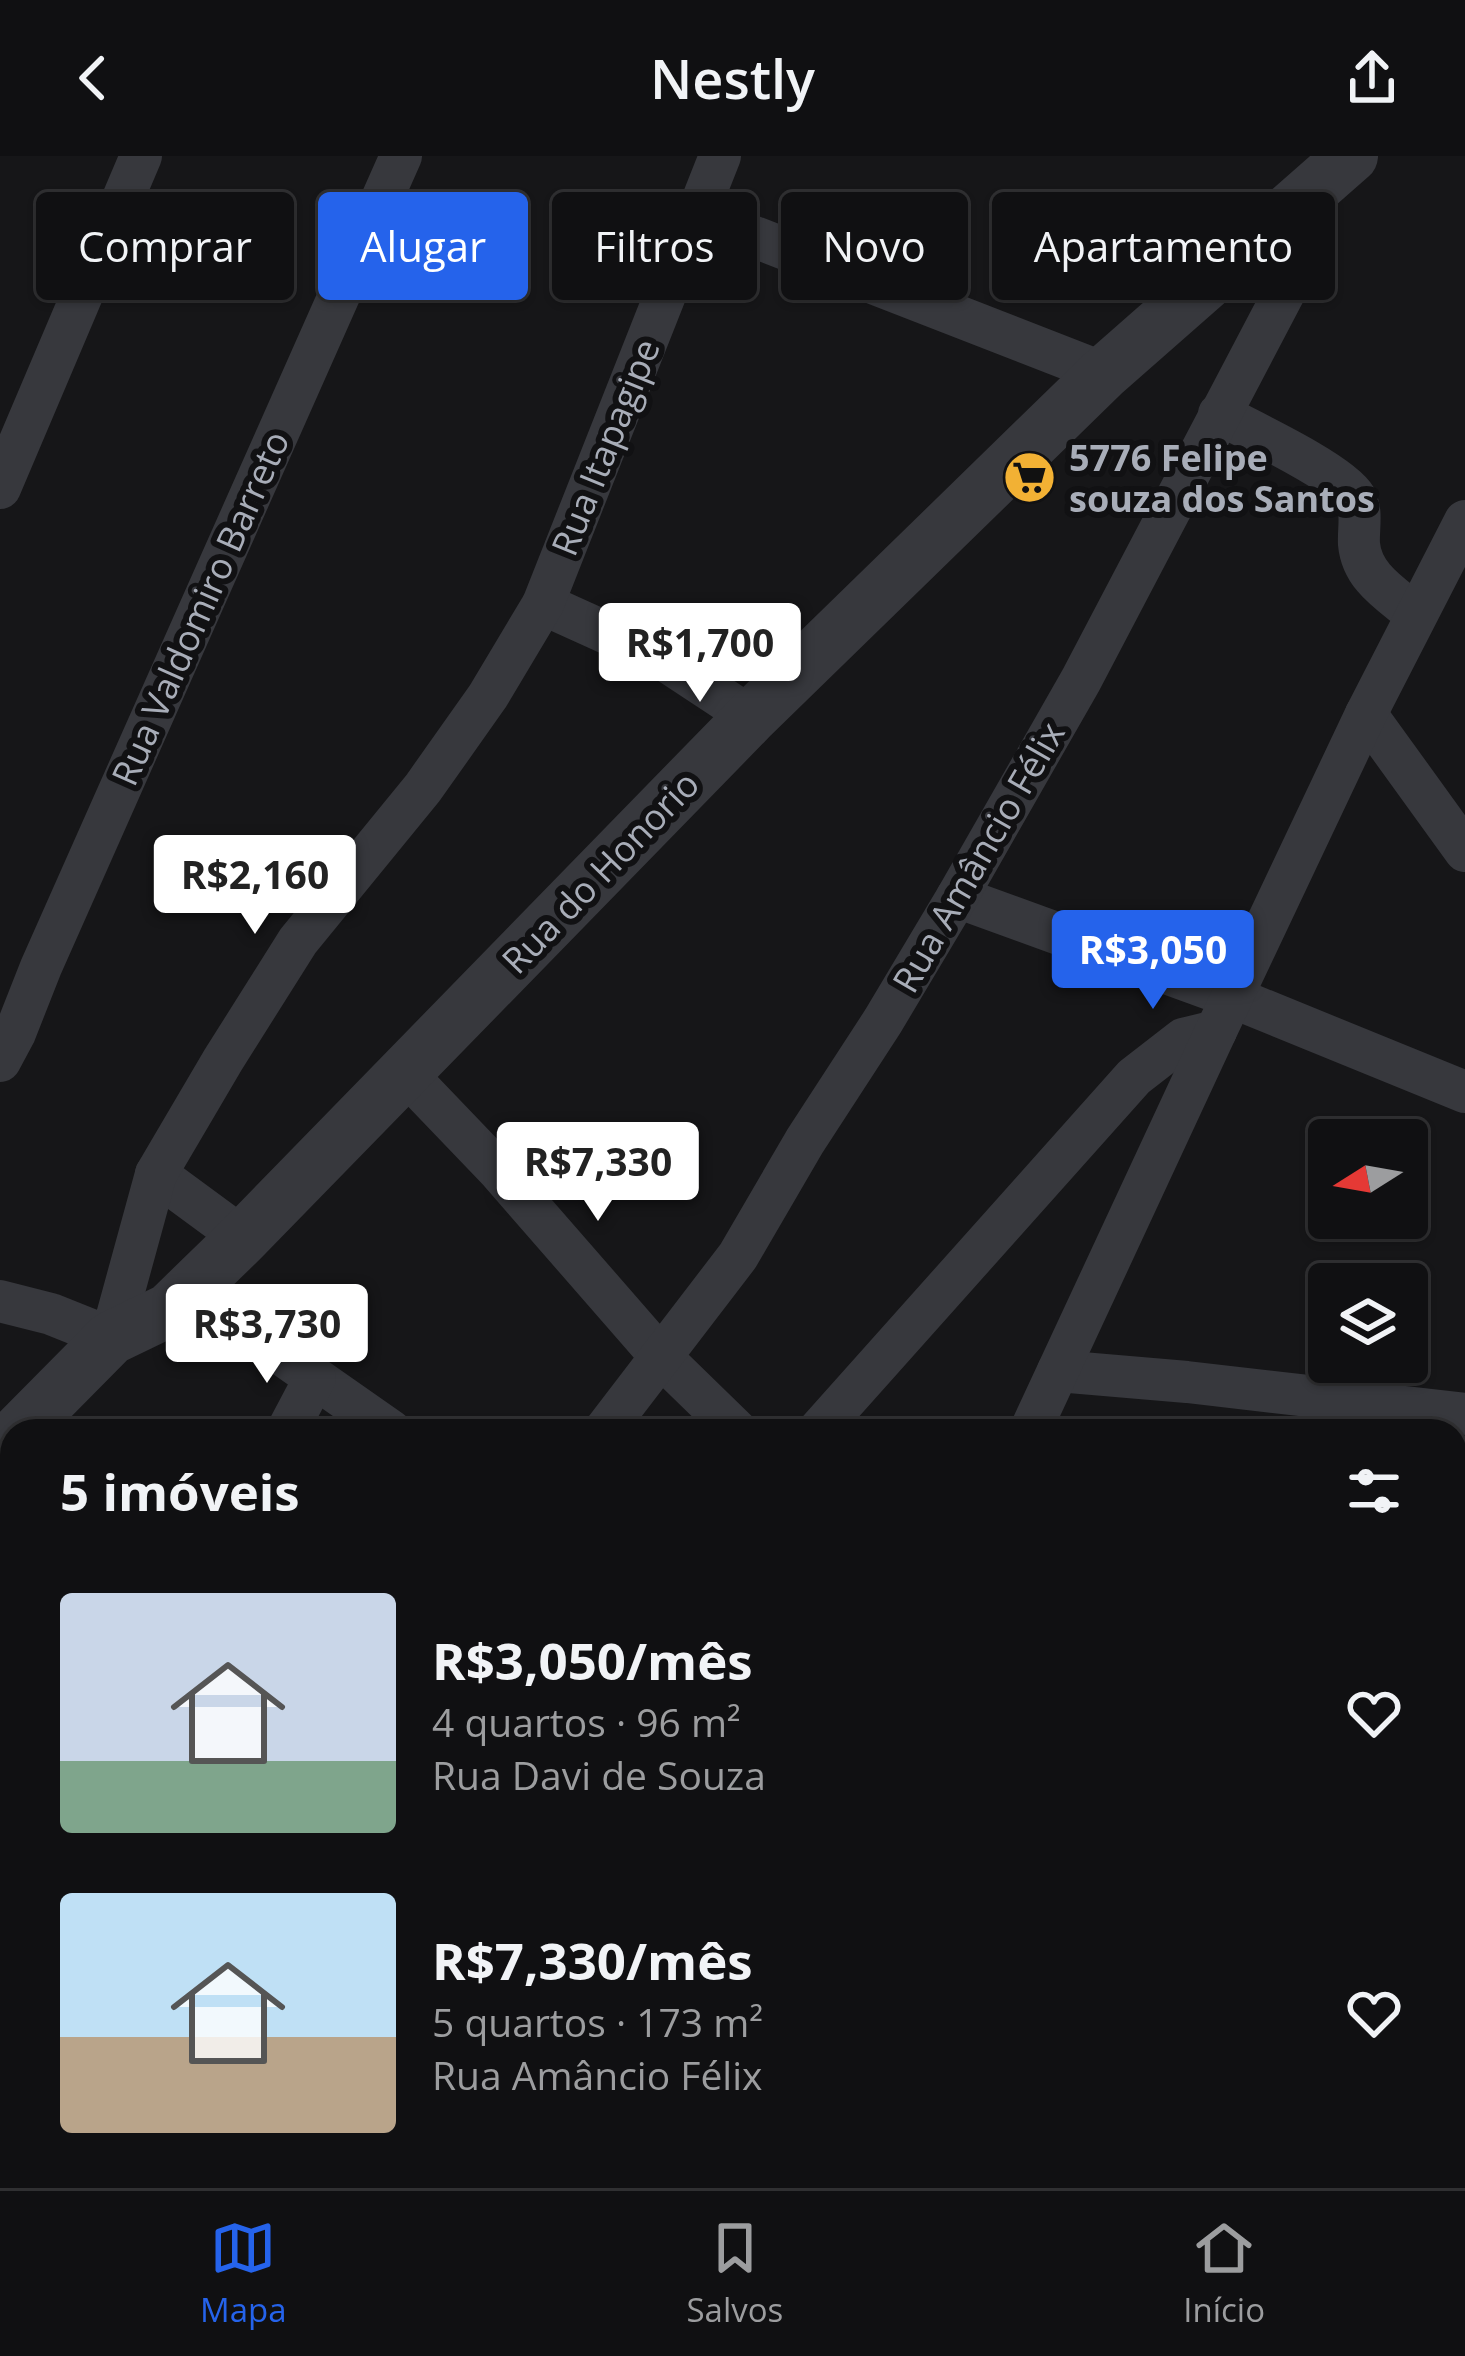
<!DOCTYPE html>
<html lang="pt">
<head>
<meta charset="utf-8">
<style>
	:root { --surface:#101012; --page:#1e1e20; --text:#f1f3f6; --muted:#9c9d9f; --line:#303032; --accent:#2563eb }
	body { margin:0; font-family:"Open Sans",sans-serif; background:var(--page); color:var(--text); height:100vh; display:flex; flex-direction:column; font-size:45px; white-space:nowrap }
	* { box-sizing:border-box; margin:0 }
	p { font-size:39px; color:var(--muted) }
	.icon { flex:none; width:66px; height:66px; fill:none; stroke:currentColor; stroke-width:2; stroke-linecap:round; stroke-linejoin:round }
	.map { position:relative; flex:1; overflow:hidden }
	.sheet { position:absolute; left:0px; top:1263px; width:1467px; height:771px; display:flex; flex-direction:column; background:var(--surface); border-radius:36px 36px 0 0; box-shadow:0 3px 9px #0004,0 0 0 3px var(--line) }
	.sheet>* { flex:none }
	.hud { position:absolute; left:36px; top:36px; width:1395px; height:108px; display:flex; gap:24px }
	.needle { width:78px; rotate:259deg }
	.buttons { position:absolute; left:1308px; top:963px; display:grid; gap:24px }
	.buttons a { display:grid; place-items:center; width:120px; height:120px; border-radius:12px; background:var(--surface); box-shadow:0 3px 9px #0004,0 0 0 3px var(--line); font-size:60px }
	.price { position:absolute; translate:-50% -102px; padding:0 27px; border-radius:12px; background:#fff; color:#222; font-size:39px; line-height:78px; filter:drop-shadow(0 3px 6px #0008) }
	.price::after { content:''; position:absolute; left:50%; top:72px; width:36px; height:27px; margin-left:-18px; background:inherit; clip-path:polygon(0 0,100% 0,50% 100%) }
	.price.on { background:var(--accent); color:#fff }
	ul { padding:0; list-style:none }
	li { display:flex; align-items:center; gap:36px; height:300px; padding:0 60px }
	li span { display:grid; place-items:center; flex:none; width:336px; height:240px; border-radius:12px; color:#555 }
	li>.icon { margin-inline-start:auto }
	span .icon { width:144px; height:144px; fill:#fffc; stroke-width:1 }
	li b { font-size:51px }
	h2 { display:flex; justify-content:space-between; align-items:center; height:144px; padding:0 60px; font-size:51px }
	.pill { padding:0 42px; border-radius:12px; background:var(--surface); box-shadow:0 3px 9px #0004,0 0 0 3px var(--line); font-size:42px; line-height:108px }
	.pill.on { background:var(--accent); color:#fff }
	header { display:flex; justify-content:space-between; align-items:center; height:156px; padding:0 60px; background:var(--surface); font-size:54px; font-weight:600 }
	.tab-bar { display:flex; justify-content:space-around; align-items:center; height:168px; border-top:3px solid var(--line); background:var(--surface); font-size:33px; color:var(--muted) }
	.tab-bar a { display:grid; justify-items:center; gap:6px }
	.tab-bar .on { color:var(--accent) }
	.map>svg:first-child { display:block }
</style>
</head>
<body>
<header><svg class="icon" aria-label="back" viewBox="0 0 24 24"><path d="M15 5l-7 7 7 7"/></svg>Nestly<svg class="icon" aria-label="share" viewBox="0 0 24 24"><path d="M12 15V3M7 8l5-5 5 5M5 13v7h14v-7"/></svg></header>
<div class="map">
<svg width="1465" height="2032" viewBox="0 0 1465 2032">
	<rect width="100%" height="100%" fill="#161618"/>
	<g fill="none" stroke-linecap="round" stroke-linejoin="round">
		<!-- minor -->
		<g stroke="#37383d" stroke-width="42">
			<path d="M698,59L1104,217"/>
			<path d="M1219,258C1249,274 1340,316 1355,341C1363,355 1358,373 1359,388C1362,422 1392,438 1416,459"/>
			<path d="M0,332L141,0"/>
			<path d="M543,448L660,501L751,561"/>
			<path d="M1366,558L1465,695"/>
			<path d="M957,741L1232,841L1465,936"/>
			<path d="M0,905L15,877L41,811L401,0"/>
			<path d="M404,916L498,1014L661,1201L737,1275"/>
			<path d="M156,1018L243,1082"/>
			<path d="M0,1145L51,1158L111,1182L156,1018L223,904L298,785L423,632L488,540L543,448L720,0"/>
			<path d="M169,1154L271,1191L391,1275"/>
			<path d="M1058,1215L1187,1226L1465,1258"/>
			<path d="M287,1275L315,1222"/>
			<path d="M604,1275L738,1100L805,985L883,865L957,741L1081,524L1304,99L1307,77L1294,50"/>
			<path d="M818,1275L1134,921L1183,883L1216,875"/>
			<path d="M1030,1275L1216,875L1366,558L1465,365"/>
			<path d="M1455,1494L1465,1473"/>
			<path d="M1455,1674L1465,1675"/>
			<path d="M0,1814L12,1792"/>
			<path d="M1455,1870L1465,1872"/>
			<path d="M567,2022L610,2032"/>
			<path d="M1287,2022L1317,2032"/>
			<path d="M189,2032L194,2022"/>
			<path d="M478,2032L483,2022"/>
			<path d="M704,2032L708,2022"/>
			<path d="M864,2032L869,2022"/>
			<path d="M1197,2032L1201,2022"/>
		</g>
		<!-- tertiary -->
		<path stroke="#37383d" stroke-width="54" d="M19,1275L111,1182L169,1154L243,1082L751,561L1104,217L1351,0"/>
	</g>
	<!-- icons -->
	<defs>
		<symbol id="supermarket-disc" viewBox="-11 -11 22 22"><circle r="9.5" fill="#f2b134" stroke="#111113"/><path d="M-6-5.5h2.5l.6 2H6L4.5 2H-2.5L-4.4-4H-6ZM-1.5 3.2a1.3 1.3 0 1 0 .1 0ZM3 3.2a1.3 1.3 0 1 0 .1 0Z" fill="#111"/></symbol>
	</defs>
	<g fill-rule="evenodd">
		<use href="#supermarket-disc" x="1000" y="292" width="59" height="59"/>
	</g>
	<g text-anchor="middle" dominant-baseline="central" stroke-width="12" stroke-linejoin="round" paint-order="stroke">
		<!-- street labels -->
		<g font-size="36" fill="#a8adb8" stroke="#111113">
			<text transform="translate(605 291) rotate(-68)">Rua Itapagipe</text>
			<text transform="translate(200 452) rotate(-66)">Rua Valdomiro Barreto</text>
			<text transform="translate(978 701) rotate(-60)">Rua Amâncio Félix</text>
			<text transform="translate(600 716) rotate(-46)">Rua do Honorio</text>
		</g>
		<!-- poi labels -->
		<g font-size="36" font-weight="bold" fill="#a8adb8" stroke="#111113" text-anchor="start">
			<text x="1069" y="301">5776 Felipe<tspan x="1069" dy="41">souza dos Santos</tspan></text>
		</g>
	</g>
</svg>
<div class="buttons">
<a><svg class="needle" viewBox="-14 -14 28 28"><path d="M0-13l5 13h-10z" fill="#e53935"/><path d="M0 13l5-13h-10z" fill="#9c9d9f"/></svg></a>
<a><svg class="icon" aria-label="layers" viewBox="0 0 24 24"><path d="M12 4l9 5-9 5-9-5zM3 14l9 5 9-5"/></svg></a>
</div>
<b class="price" style="left:700px;top:549px">R$1,700</b>
<b class="price" style="left:255px;top:781px">R$2,160</b>
<b class="price on" style="left:1153px;top:856px">R$3,050</b>
<b class="price" style="left:598px;top:1068px">R$7,330</b>
<b class="price" style="left:267px;top:1230px">R$3,730</b>
<div class="hud">
<a class="pill">Comprar</a>
<a class="pill on">Alugar</a>
<a class="pill">Filtros</a>
<a class="pill">Novo</a>
<a class="pill">Apartamento</a>
</div>
<section class="sheet">
<h2>5 imóveis<svg class="icon" aria-label="filters" viewBox="0 0 24 24"><path d="M4 7h16M4 17h16"/><circle cx="9" cy="7" r="2"/><circle cx="15" cy="17" r="2"/></svg></h2>
<ul>
<li><span style="background:linear-gradient(#c9d6e8 70%,#7fa58c 0)"><svg class="icon" aria-label="home" viewBox="0 0 24 24"><path d="M3 11l9-7 9 7M6 9v11h12V9"/></svg></span><div><b>R$3,050/mês</b><p>4 quartos · 96 m²</p><p>Rua Davi de Souza</p></div><svg class="icon" aria-label="heart" viewBox="0 0 24 24"><path d="M12 20l-8-8c-3-5 5-10 8-4 3-6 11-1 8 4z"/></svg></li>
<li><span style="background:linear-gradient(#bfe0f5 60%,#b9a48a 0)"><svg class="icon" aria-label="home" viewBox="0 0 24 24"><path d="M3 11l9-7 9 7M6 9v11h12V9"/></svg></span><div><b>R$7,330/mês</b><p>5 quartos · 173 m²</p><p>Rua Amâncio Félix</p></div><svg class="icon" aria-label="heart" viewBox="0 0 24 24"><path d="M12 20l-8-8c-3-5 5-10 8-4 3-6 11-1 8 4z"/></svg></li>
</ul>
</section>
</div>
<nav class="tab-bar">
<a class="on"><svg class="icon" aria-label="map" viewBox="0 0 24 24"><path d="M3 6l6-2 6 2 6-2v14l-6 2-6-2-6 2zM9 4v14M15 6v14"/></svg>Mapa</a>
<a><svg class="icon" aria-label="saved" viewBox="0 0 24 24"><path d="M7 4h10v16l-5-4-5 4z"/></svg>Salvos</a>
<a><svg class="icon" aria-label="home" viewBox="0 0 24 24"><path d="M3 11l9-7 9 7M6 9v11h12V9"/></svg>Início</a>
</nav>
</body>
</html>
